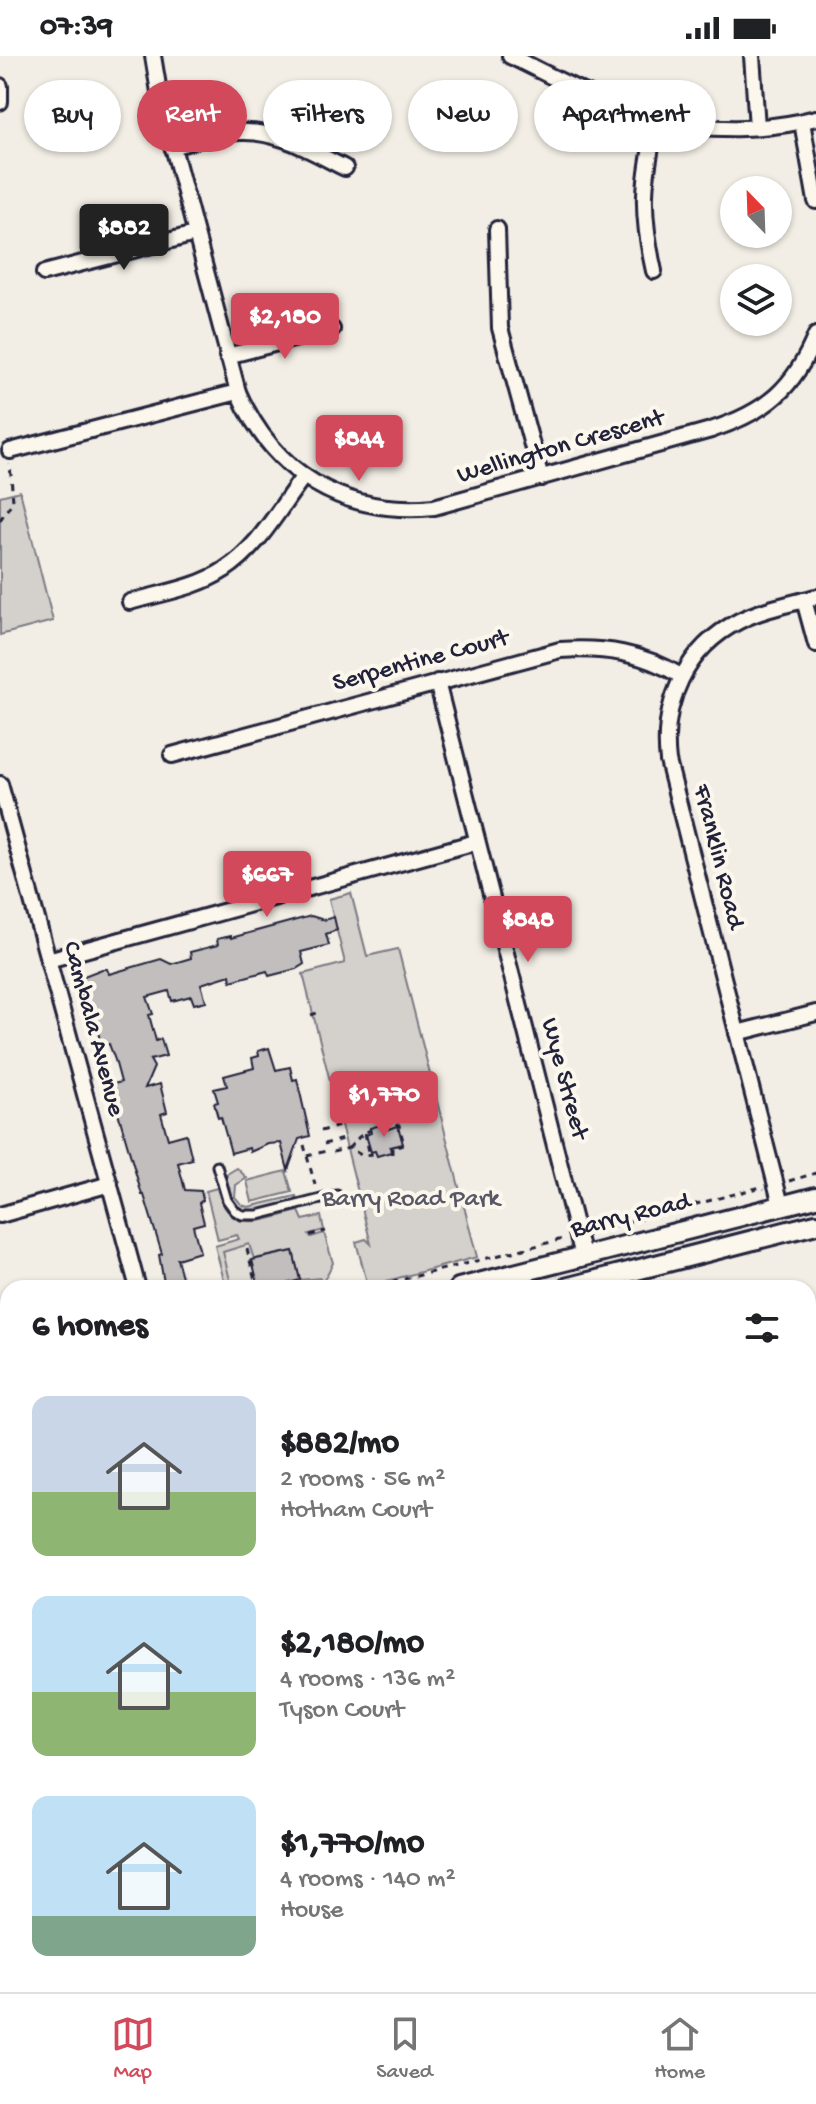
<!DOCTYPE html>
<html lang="en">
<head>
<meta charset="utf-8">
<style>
	:root { --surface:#fff; --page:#f2f2f2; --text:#202124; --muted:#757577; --line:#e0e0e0; --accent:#d1495b }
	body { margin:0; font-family:"Gochi Hand",sans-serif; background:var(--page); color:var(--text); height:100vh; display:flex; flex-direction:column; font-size:30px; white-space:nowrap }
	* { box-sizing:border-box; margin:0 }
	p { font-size:26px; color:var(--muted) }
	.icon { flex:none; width:44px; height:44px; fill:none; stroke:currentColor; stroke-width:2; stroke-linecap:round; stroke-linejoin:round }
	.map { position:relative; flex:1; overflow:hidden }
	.sheet { position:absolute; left:0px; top:1224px; width:816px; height:712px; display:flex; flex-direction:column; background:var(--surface); border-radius:24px 24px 0 0; box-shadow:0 2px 6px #0004 }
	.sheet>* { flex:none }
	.banner { position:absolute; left:24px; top:24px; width:768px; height:72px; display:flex; gap:16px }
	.needle { width:52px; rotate:337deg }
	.buttons { position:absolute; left:720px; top:120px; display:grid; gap:16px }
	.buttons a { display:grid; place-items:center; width:72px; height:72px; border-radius:50%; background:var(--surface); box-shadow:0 2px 6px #0004; font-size:40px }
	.price { position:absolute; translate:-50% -68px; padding:0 18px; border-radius:8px; background:var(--accent); color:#fff; font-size:26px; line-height:52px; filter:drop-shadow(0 2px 4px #0008) }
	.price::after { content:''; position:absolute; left:50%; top:48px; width:24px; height:18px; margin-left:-12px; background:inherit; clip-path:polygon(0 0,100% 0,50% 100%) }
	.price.on { background:#222; color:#fff }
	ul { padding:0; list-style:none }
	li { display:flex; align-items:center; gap:24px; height:200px; padding:0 32px }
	li span { display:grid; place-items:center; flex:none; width:224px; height:160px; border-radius:16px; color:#555 }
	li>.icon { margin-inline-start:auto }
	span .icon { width:96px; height:96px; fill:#fffc; stroke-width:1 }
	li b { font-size:34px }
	h2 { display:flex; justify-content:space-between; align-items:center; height:96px; padding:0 32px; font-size:34px }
	.pill { padding:0 28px; border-radius:36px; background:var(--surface); box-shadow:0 2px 6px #0004; font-size:28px; line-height:72px }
	.pill.on { background:var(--accent); color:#fff }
	.status { display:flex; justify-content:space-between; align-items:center; height:56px; padding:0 40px; background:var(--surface); direction:ltr }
	.status svg { height:22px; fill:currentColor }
	.dock { display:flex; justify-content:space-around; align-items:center; height:112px; border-top:2px solid var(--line); background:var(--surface); font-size:22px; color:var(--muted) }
	.dock a { display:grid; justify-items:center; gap:4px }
	.dock .on { color:var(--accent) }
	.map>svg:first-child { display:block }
</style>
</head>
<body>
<div class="status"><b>07:39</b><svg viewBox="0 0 49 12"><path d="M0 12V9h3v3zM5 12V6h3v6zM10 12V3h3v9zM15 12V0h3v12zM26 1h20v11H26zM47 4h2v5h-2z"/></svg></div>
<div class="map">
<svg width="816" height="1936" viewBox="0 0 816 1936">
	<rect width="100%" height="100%" fill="#f2eee5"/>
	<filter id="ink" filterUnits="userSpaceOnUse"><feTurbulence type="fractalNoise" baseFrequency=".0125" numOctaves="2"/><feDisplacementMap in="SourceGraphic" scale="16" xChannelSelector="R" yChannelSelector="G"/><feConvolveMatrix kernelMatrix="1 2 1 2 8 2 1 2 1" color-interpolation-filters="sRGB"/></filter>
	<g filter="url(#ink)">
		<!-- built -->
		<path fill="#e0dcd6" d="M306,1166L323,1232H226L215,1190Z"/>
		<!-- green -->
		<g fill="#d4d1cc" stroke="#7b7a84" stroke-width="2">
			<path d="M20,435L53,565L0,579V440Z"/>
			<path d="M351,837L367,900L398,893L477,1201L368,1230L356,1186L366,1183L371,1188L303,918L345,907L329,843Z"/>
			<path d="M237,1112L247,1122L236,1129L235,1141L242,1149L248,1151L296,1140L297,1144C274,1150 239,1168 229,1137C227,1130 226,1125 227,1118Z"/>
			<path d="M286,1115L292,1136L252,1146L247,1125Z"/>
			<path d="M217,1132C229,1181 262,1164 299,1155L303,1164L321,1160L324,1174L309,1178L311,1181L324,1177L333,1207L322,1228L320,1222L300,1224L293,1195L254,1203L249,1188L223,1196L232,1232H226L215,1190L239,1183L237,1179L218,1184L206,1135Z"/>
		</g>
		<!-- building -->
		<g fill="#c2bebe" stroke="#22223b" stroke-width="2">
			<path d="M311,860L324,864L334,861L337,874L326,878L329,889L301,896L304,908L296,913L269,920L267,915L231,925L230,919L201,928L206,945L194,948L191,940L172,945L169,935L147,941L153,958L149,959L156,985L161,983L166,1000L150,1004L154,1011L145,1032L160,1028L167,1056L161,1058L168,1083L186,1078L192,1103L178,1107L185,1134L201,1135L203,1144L199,1147L204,1167L193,1170L200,1196L177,1203L185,1232H165L159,1199L162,1198L144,1139H142L110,1029L121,1026L115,1004L109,988L101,990L98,975L94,976L91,971L76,923L102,913H107L109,918L161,903L171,908L191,902L190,896L218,889L217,883L231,880V882Z"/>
			<path d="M269,992L276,1014L290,1011L293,1024L297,1023L310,1080L299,1083L288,1114L281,1087L268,1088L250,1096L249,1092L231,1097L221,1061L218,1062L214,1047L218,1046L214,1033L227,1030L224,1020L254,1012L252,1002L259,1000L258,995Z"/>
			<path d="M384,1068L385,1074L398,1070L403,1088L390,1091L391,1096L377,1100L375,1095L371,1096L366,1079L371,1077L370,1072Z"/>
			<path d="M293,1195L300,1224L289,1227L290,1232H259L252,1204Z"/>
		</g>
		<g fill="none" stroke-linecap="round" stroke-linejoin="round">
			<defs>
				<path id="service" d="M217,1110L227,1144L235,1155L242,1159H258L337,1139"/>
				<g id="minor">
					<path d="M153,0L160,42L238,336C274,418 344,460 434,451L711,374C766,356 794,333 816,279"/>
					<path d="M510,0C558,23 605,50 657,63C707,76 767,75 816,62"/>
					<path d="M752,0L757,71"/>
					<path d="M0,30V46"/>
					<path d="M802,66L816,145"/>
					<path d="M172,91C194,85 217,77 240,76C278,74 312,96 345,112"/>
					<path d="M497,173L500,272L541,422"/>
					<path d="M654,215C640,153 643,124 657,63"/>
					<path d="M44,217L195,178"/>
					<path d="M227,300L332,273"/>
					<path d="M10,395L238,336"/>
					<path d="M804,544L816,588"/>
					<path d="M130,546C161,537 197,532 224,514C259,492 279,452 304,420"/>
					<path d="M437,626L583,1200"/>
					<path d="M172,699L560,594C605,591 643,597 681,620"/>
					<path d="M0,728L138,1232"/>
					<path d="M48,904L476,786"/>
					<path d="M737,977L816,957"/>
					<path d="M781,1149L668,705C661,647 686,592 739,565C763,553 790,548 816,541"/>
					<path d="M0,1159L110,1128"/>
					<path d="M0,1549L8,1578"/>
					<path d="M808,1660L816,1688"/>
					<path d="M808,1709L816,1707"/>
					<path d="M808,1892L816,1890"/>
					<path d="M100,1928L103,1936"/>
					<path d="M64,1936L81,1928"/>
					<path d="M743,1936L750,1928"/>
				</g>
				<g id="tertiary">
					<path d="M459,1232L816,1141"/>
					<path d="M566,1232L816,1168"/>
					<path d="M0,1374L8,1372"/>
					<path d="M0,1390L8,1388"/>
				</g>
			</defs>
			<!-- service casing -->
			<use href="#service" stroke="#22223b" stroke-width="13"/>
			<!-- minor casing -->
			<use href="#minor" stroke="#22223b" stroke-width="20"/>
			<!-- tertiary casing -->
			<use href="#tertiary" stroke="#22223b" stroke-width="24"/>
			<!-- path -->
			<g stroke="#22223b" stroke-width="3" stroke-dasharray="6 6" stroke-linecap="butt">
				<path d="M0,464L13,445L10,408"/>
				<path d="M311,959L317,957"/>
				<path d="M381,1069L382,1062"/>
				<path d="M384,1071L399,1069L404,1089L392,1092V1100"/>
				<path d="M321,1075L340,1070"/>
				<path d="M365,1077L370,1100"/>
				<path d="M324,1088L343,1083"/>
				<path d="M304,1089L315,1129"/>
				<path d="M349,1092L359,1081L370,1074"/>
				<path d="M333,1096L349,1092L361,1099L376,1098"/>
				<path d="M307,1100L326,1095"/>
				<path d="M789,1125L816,1117"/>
				<path d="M590,1176L761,1131L764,1133"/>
				<path d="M310,1179L326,1175"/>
				<path d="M247,1193L257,1232"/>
				<path d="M319,1232L324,1231"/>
				<path d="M369,1232L563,1183"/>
				<path d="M0,1332L8,1329"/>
			</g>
			<!-- service -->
			<use href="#service" stroke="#fbf7ec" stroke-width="7"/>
			<!-- minor -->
			<use href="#minor" stroke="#fbf7ec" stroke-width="14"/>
			<!-- tertiary -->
			<use href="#tertiary" stroke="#fbf7ec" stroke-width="18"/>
		</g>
	</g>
	<g text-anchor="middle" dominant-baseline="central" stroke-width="8" stroke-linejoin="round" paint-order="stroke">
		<!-- street labels -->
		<g font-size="26" fill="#22223b" stroke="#fbf7ec">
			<text transform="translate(561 392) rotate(-16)">Wellington Crescent</text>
			<text transform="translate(421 606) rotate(-15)">Serpentine Court</text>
			<text transform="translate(717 801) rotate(76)">Franklin Road</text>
			<text transform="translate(92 973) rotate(75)">Cambala Avenue</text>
			<text transform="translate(563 1023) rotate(75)">Wye Street</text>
			<text transform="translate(631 1161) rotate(-14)">Barry Road</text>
		</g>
		<!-- park labels -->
		<g font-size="26" fill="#575766" stroke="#fbf7ec">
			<text x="411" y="1144">Barry Road Park</text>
		</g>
	</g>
</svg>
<div class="buttons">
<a><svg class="needle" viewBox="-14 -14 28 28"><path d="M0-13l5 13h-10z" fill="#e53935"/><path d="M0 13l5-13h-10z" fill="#757577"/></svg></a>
<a><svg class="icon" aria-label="layers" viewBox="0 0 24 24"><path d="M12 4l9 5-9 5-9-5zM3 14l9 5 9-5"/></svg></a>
</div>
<b class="price on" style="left:124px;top:216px">$882</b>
<b class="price" style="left:285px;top:305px">$2,180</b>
<b class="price" style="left:359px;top:427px">$844</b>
<b class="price" style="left:267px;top:863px">$667</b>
<b class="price" style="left:528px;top:908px">$848</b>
<b class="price" style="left:384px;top:1083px">$1,770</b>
<div class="banner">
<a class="pill">Buy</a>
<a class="pill on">Rent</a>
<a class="pill">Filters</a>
<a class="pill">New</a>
<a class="pill">Apartment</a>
</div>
<section class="sheet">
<h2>6 homes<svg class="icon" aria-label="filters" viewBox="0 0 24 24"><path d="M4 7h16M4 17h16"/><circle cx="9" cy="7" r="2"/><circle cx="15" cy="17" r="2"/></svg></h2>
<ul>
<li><span style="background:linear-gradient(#c9d6e8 60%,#8fb573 0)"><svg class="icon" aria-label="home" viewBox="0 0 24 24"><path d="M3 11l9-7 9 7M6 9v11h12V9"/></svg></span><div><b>$882/mo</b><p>2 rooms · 56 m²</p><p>Hotham Court</p></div></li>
<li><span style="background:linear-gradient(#bfe0f5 60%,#8fb573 0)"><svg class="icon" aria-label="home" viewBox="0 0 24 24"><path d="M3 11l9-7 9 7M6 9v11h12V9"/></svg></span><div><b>$2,180/mo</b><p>4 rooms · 136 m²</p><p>Tyson Court</p></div></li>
<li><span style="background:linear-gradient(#bfe0f5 75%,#7fa58c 0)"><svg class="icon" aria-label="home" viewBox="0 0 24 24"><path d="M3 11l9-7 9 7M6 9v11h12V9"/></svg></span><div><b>$1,770/mo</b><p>4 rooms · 140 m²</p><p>House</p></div></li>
</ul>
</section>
</div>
<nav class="dock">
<a class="on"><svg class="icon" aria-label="map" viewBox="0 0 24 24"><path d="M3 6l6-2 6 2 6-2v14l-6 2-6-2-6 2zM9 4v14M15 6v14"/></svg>Map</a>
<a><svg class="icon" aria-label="saved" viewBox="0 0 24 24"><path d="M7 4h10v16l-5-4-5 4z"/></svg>Saved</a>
<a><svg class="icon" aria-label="home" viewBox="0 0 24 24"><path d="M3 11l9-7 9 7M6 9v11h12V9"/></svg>Home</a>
</nav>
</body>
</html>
